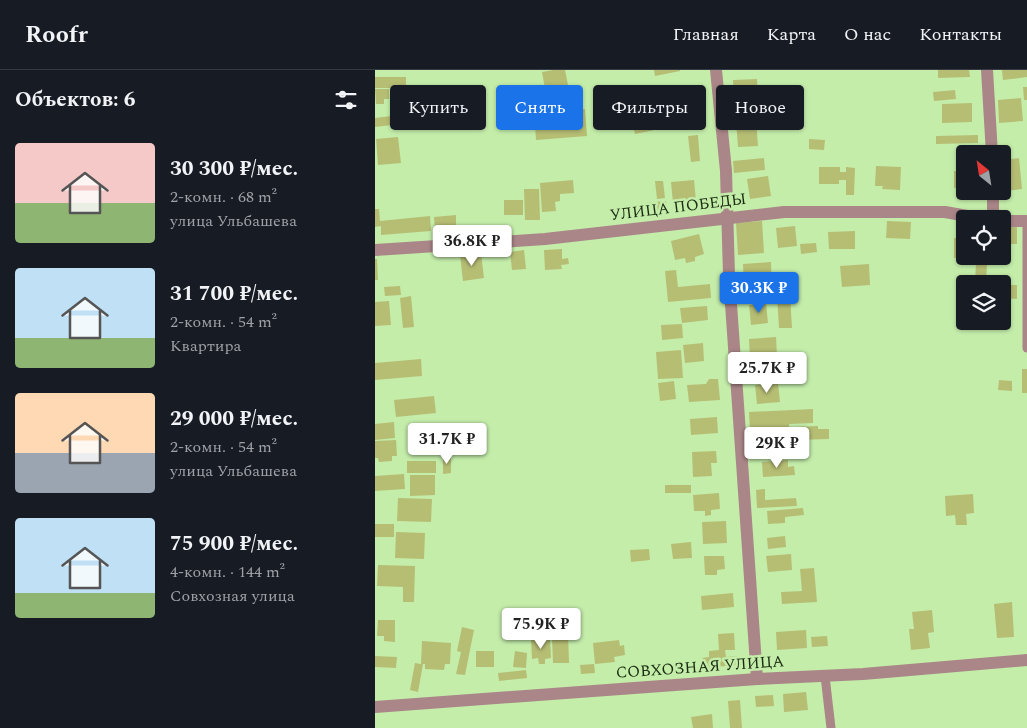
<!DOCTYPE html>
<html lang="ru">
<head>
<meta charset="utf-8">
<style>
	:root { --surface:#171b24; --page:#242831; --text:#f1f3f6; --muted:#9ea1a6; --line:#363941; --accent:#1a73e8 }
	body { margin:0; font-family:Spectral,serif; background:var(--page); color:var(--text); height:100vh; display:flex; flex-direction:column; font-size:19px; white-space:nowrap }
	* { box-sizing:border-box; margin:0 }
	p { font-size:16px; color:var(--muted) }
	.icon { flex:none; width:28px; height:28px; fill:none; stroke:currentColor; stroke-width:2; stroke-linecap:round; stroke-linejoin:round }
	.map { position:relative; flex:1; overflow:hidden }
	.side { display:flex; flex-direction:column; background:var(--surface); width:375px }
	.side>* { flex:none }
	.top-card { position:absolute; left:15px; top:15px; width:475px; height:45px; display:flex; gap:10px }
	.needle { width:32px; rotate:330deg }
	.controls { position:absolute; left:581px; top:75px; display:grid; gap:10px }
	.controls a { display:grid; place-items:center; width:55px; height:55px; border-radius:5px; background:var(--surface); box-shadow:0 1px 4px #0004; font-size:25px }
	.price { position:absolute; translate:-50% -42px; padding:0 11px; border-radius:5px; background:#fff; color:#222; font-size:16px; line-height:32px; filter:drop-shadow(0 1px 2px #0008) }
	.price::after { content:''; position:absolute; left:50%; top:30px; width:15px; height:11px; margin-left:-8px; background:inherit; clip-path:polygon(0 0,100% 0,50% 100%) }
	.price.current { background:var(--accent); color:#fff }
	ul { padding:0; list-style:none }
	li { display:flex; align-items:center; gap:15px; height:125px; padding:0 15px }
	li span { display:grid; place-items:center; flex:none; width:140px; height:100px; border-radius:5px; color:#555 }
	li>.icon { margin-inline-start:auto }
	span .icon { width:60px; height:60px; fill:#fffc; stroke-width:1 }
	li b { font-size:21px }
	h2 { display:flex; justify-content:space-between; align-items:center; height:60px; padding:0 15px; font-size:21px }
	.pill { padding:0 18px; border-radius:5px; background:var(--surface); box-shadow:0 1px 4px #0004; font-size:18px; line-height:45px }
	.pill.current { background:var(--accent); color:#fff }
	header { display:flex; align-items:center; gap:30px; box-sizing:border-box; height:70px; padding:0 25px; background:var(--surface); border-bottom:1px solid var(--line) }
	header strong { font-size:24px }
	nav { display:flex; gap:28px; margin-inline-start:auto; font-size:18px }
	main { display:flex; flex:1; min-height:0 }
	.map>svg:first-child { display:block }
</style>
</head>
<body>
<header>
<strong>Roofr</strong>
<nav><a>Главная</a><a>Карта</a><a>О нас</a><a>Контакты</a></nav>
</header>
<main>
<section class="side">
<h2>Объектов: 6<svg class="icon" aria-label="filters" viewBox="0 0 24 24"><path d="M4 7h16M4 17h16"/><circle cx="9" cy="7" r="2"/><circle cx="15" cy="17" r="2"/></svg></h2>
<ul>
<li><span style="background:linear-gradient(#f6c9c9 60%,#8fb573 0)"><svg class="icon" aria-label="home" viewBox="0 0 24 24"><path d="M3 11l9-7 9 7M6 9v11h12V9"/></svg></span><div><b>30 300 ₽/мес.</b><p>2-комн. · 68 m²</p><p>улица Ульбашева</p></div></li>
<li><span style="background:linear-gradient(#bfe0f5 70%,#8fb573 0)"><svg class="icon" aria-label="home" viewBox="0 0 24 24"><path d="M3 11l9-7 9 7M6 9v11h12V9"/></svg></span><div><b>31 700 ₽/мес.</b><p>2-комн. · 54 m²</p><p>Квартира</p></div></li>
<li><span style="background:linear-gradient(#ffd9b3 60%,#9aa5b1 0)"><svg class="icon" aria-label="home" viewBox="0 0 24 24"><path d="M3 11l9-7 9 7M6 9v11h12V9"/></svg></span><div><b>29 000 ₽/мес.</b><p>2-комн. · 54 m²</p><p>улица Ульбашева</p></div></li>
<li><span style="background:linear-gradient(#bfe0f5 75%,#8fb573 0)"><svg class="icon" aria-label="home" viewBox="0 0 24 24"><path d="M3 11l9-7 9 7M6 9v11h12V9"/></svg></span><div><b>75 900 ₽/мес.</b><p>4-комн. · 144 m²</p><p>Совхозная улица</p></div></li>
</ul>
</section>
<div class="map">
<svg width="652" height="658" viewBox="0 0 652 658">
	<rect width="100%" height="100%" fill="#c4edaa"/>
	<!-- building -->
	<g fill="#b6be74">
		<path d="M178,0H190L193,15L170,19L167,2Z"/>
		<path d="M279,0H305V1L280,6Z"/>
		<path d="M563,0H594L595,7L563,8Z"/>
		<path d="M627,0H652V7L628,10Z"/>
		<rect x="0" y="7" width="31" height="11"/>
		<path d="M382,9L383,24L377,25V33L365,34L364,26H359L358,10Z"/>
		<path d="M648,17H652V30H649Z"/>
		<path d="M268,18L271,26L276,24L280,37L273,39L275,44L266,48L267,54L285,51L284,46L292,44L294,57L260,64L250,24Z"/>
		<path d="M0,19H14V29H9V34H1Z"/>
		<path d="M580,20L581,29L559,31L558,22Z"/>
		<path d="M646,28L648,51L624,53L623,30Z"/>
		<path d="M318,30L320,52L305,53L304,42L311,41L310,31Z"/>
		<path d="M413,33V40L388,43L387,35Z"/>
		<path d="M597,33V52L567,53V34Z"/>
		<path d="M210,39L212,66L161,70L159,42Z"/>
		<path d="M16,46L17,55L0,57V48Z"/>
		<path d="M381,50L383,76L363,77L361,51Z"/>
		<path d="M323,65L325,91L316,92L313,66Z"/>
		<path d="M603,65V73L561,74V66Z"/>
		<path d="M23,67L26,93L3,95L1,69Z"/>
		<path d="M434,69L450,70L449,80L434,79Z"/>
		<path d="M389,88L390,100L359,103L358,91Z"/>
		<path d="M644,88L647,119L632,121L628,90Z"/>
		<path d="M501,96L526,97L525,120L507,119L508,116H500Z"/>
		<path d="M444,97H465V102H471V97L480,98L479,125H471V110H464V114H444Z"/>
		<path d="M579,101H590V121H594V125L584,126V118H579Z"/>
		<path d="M393,106L396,126L375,129L372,109Z"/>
		<path d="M198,110L199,123L185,124V131L180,132L181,141L167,142L165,113Z"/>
		<path d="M319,110L321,131L298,133L296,112Z"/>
		<path d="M280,111H288L290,128L282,129Z"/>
		<path d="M149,119H164L165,150H150Z"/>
		<rect x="129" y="130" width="19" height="15"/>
		<path d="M291,131L292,142L271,143L270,133Z"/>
		<path d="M0,139H4L5,151L55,146L56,161L6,165V156L0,157Z"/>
		<path d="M81,145V159L60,160L59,147Z"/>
		<path d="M387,151L389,183L363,185L361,153Z"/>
		<path d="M512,151L536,152L535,169L511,168Z"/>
		<path d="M420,156L422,176L403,178L401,158Z"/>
		<rect x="628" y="156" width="14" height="18"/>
		<path d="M480,161V179H454L453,162Z"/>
		<path d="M324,164L329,184L320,187V191L311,193L310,188L300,190L296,171Z"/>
		<rect x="579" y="168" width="11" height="20"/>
		<path d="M441,173L442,182L426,184L425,174Z"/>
		<path d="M187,179V189L193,188L194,194L186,195L187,199L170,200L169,180Z"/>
		<path d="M149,180L151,199L137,200L135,182Z"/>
		<path d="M106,183L109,208L88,211L85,185Z"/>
		<path d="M0,189H2L3,210H0Z"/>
		<path d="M396,192L397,226L366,228L365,218H369L368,194Z"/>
		<path d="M494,194L495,215L467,217L465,196Z"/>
		<path d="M601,194H612L611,213L600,212Z"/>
		<path d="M301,200L303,217L335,214L336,228L293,232L290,201Z"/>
		<path d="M628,215H642V229L628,228Z"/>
		<path d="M25,216L26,225L10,226L9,217Z"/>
		<path d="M415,225L417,258H404L402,226Z"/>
		<path d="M36,226L39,257L28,258L25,228Z"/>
		<path d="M14,231L16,255L0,256V232Z"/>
		<path d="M391,233L393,253L376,255L374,235Z"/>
		<path d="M332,236L333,250L307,253L305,238Z"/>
		<path d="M307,254L308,268L287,270L286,255Z"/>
		<path d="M401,267L402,286L375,288L374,269Z"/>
		<path d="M328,273L329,291L310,293L308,275Z"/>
		<path d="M306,280L308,308L283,309L281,282Z"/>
		<path d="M46,289L47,306L0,310V293Z"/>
		<path d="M392,299V311L370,313V300Z"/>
		<rect x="647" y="299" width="5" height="24"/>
		<path d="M334,309H343L345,330L314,332L312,315L331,314Z"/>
		<path d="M624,310L637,311V321L623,320Z"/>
		<path d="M299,311L301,329L285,331L283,313Z"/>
		<path d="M403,313L405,332L382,334L380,315Z"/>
		<path d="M59,326L61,343L21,347L19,330Z"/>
		<path d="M438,339V353L414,354V362L384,364V360L375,361L374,342Z"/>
		<path d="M342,347L343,363L316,365L315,349Z"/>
		<path d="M19,352L20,368L0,370V354Z"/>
		<path d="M443,356V359H454V369L419,370V357Z"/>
		<rect x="35" y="366" width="27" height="8"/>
		<path d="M21,370L22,386H17V391L4,392L3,388H0V371Z"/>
		<path d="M341,381L342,393H336L337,406L318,407L317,382Z"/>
		<path d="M76,386V403L68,404V387Z"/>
		<path d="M413,390V397L419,396L420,405L388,407L387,392Z"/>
		<rect x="32" y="391" width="29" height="12"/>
		<path d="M29,404L30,419L0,421V406Z"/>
		<path d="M35,405H60V425L35,426Z"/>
		<rect x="290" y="415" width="26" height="8"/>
		<path d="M390,419V430L421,428L422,436L382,438L381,420Z"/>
		<path d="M344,423L345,439L336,440V445L330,446V441H319L318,425Z"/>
		<path d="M598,424L599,443L591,444L592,455H581L580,445L571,446L570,426Z"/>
		<path d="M23,428L57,429L56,452L22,451Z"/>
		<path d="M428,438L429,445L410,447V453L393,454L392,441Z"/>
		<path d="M351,451L352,473L328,474L327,452Z"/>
		<rect x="0" y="454" width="19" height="13"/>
		<path d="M21,462L50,463L49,489L20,488Z"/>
		<path d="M410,466L411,477L393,479L392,468Z"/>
		<path d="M316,472L317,488L298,489L296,474Z"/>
		<path d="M274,479L275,490L256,492L255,480Z"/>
		<path d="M416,484L417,500L393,502L391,486Z"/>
		<path d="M329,486H349L350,499L342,500V505H330Z"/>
		<path d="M3,495L40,496L39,532H28V517L2,516Z"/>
		<path d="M439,498L442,532L407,534L406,522L427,521L425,499Z"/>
		<path d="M358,523L359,537L327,540L326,526Z"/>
		<path d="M637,532L639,567L622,568L619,534Z"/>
		<path d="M557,540L559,562L553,563L555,578L536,580L534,559H539L537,542Z"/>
		<path d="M3,550H20V572L9,571V566H2Z"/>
		<path d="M87,557L99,560L90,605L81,604L86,582L82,581Z"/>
		<path d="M181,560H188V563H193L194,593H178L177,568H181Z"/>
		<path d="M431,560L432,578L402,580L401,562Z"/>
		<path d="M359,563L360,580H350L351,587L362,586V595L328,598L327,588L334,587V581L344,580L343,564Z"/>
		<path d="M452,566L453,576L437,577L436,567Z"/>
		<path d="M175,568L176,588L170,589V594H164L163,588L157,589L156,569Z"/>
		<path d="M244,570L245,576L249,575L250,585L239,587L240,592L220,594L218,573Z"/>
		<path d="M47,571L76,573L75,594H70L69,600L50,599V594H48L43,622L35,620L40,593L46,594Z"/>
		<rect x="101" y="581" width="18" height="16"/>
		<path d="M140,581L152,583L151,598L138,597Z"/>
		<path d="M0,586L22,587L21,598L0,597Z"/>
		<path d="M219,594L220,603L206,604L205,595Z"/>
		<path d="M151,600L152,608L124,611L123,603Z"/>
		<path d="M431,622L433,640L409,642L408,624Z"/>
		<path d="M398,625L399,636L381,637L380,626Z"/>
		<path d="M365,630L367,658H355L353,631Z"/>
		<path d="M337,644L338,658H318L316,647Z"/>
	</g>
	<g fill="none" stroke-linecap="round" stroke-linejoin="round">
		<!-- lane -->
		<g stroke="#aa8688" stroke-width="9">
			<path d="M652,151V278"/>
			<path d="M450,606L456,658"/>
		</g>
		<!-- street -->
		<g stroke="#aa8688" stroke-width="12">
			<path d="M341,0L351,101L354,205L382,609"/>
			<path d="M612,0L617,84"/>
			<path d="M618,121V149"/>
			<path d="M628,151H652"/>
			<path d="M0,180L170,169L409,142H570L609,149"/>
			<path d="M0,637L382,609L488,604L652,590"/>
		</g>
	</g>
	<g text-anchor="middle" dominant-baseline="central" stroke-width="5" stroke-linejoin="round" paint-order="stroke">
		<!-- street labels -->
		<g font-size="16" fill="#1b2b11" stroke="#c4edaa">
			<text transform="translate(303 137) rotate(-7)">УЛИЦА ПОБЕДЫ</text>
			<text transform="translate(325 597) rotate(-4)">СОВХОЗНАЯ УЛИЦА</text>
		</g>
	</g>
</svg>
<div class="controls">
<a><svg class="needle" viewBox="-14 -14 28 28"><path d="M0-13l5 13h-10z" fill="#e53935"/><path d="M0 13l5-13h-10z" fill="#9ea1a6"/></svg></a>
<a><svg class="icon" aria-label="locate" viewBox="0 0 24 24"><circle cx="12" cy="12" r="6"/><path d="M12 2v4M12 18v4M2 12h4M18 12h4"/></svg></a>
<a><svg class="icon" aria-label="layers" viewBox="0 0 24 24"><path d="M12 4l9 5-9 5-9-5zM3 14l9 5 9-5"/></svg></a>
</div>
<b class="price" style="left:97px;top:197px">36.8K ₽</b>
<b class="price current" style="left:384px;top:244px">30.3K ₽</b>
<b class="price" style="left:392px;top:324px">25.7K ₽</b>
<b class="price" style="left:72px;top:395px">31.7K ₽</b>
<b class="price" style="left:402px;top:399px">29K ₽</b>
<b class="price" style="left:166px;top:580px">75.9K ₽</b>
<div class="top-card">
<a class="pill">Купить</a>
<a class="pill current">Снять</a>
<a class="pill">Фильтры</a>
<a class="pill">Новое</a>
</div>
</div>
</main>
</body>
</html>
